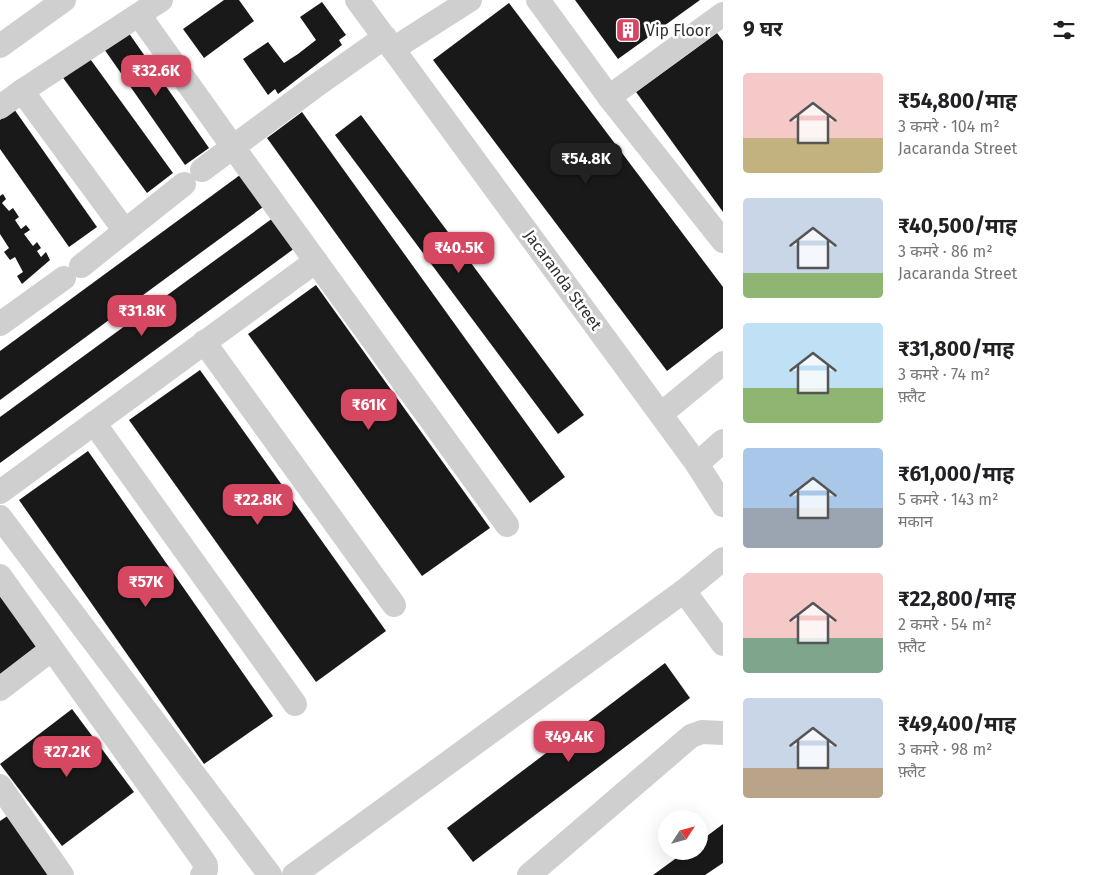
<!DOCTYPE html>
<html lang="hi">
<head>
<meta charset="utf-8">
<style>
	:root { --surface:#fff; --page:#f6f6f6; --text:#202124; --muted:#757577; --accent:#d64762 }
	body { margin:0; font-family:"Fira Sans","Noto Sans Devanagari",sans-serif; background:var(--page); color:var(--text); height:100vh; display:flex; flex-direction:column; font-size:19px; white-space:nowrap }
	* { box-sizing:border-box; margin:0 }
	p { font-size:16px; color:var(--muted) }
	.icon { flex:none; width:28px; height:28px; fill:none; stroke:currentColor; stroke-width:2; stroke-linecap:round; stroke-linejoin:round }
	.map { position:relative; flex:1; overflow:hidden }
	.details { display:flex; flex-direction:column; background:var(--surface); width:375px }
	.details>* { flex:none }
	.needle { width:32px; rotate:54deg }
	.tools { position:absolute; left:658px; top:810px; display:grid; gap:10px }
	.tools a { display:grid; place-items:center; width:50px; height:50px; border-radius:50%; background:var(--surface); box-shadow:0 5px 20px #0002; font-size:25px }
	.price { position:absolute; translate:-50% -42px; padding:0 11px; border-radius:10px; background:var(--accent); color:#fff; font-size:16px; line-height:32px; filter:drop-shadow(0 1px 2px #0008) }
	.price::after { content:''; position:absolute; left:50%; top:30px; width:15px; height:11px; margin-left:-8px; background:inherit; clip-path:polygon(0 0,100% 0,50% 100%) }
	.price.current { background:#222; color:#fff }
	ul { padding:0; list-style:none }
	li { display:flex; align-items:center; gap:15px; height:125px; padding:0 20px }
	li span { display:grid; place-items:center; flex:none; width:140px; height:100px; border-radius:5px; color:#555 }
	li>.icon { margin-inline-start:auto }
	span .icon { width:60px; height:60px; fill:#fffc; stroke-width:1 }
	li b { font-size:21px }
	h2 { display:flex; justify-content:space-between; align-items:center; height:60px; padding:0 20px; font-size:21px }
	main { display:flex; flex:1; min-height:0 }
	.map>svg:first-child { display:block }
</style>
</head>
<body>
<main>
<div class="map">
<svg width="723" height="875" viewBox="0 0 723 875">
	<rect width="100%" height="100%" fill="#fff"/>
	<!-- building -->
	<g fill="#191919">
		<path d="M224,0H239L254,21L204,58L183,29Z"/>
		<path d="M575,0H700L618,59Z"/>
		<path d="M322,2L346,35L339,40L342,45L278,94L275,89L268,95L243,59L268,42L284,63L298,54L316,40L300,17Z"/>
		<path d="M509,3L723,287V328L667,371L433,60Z"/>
		<path d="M126,29L209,148L185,165L102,46Z"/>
		<path d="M717,33L723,41V212L636,92Z"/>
		<path d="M88,56L173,173L147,193L61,75Z"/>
		<path d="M14,109L97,227L69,247L0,149V120Z"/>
		<path d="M302,112L565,477L530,503L267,138Z"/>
		<path d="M361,115L584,415L558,434L335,135Z"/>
		<path d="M240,175L263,207L0,400V351Z"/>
		<path d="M3,194L6,199L2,203L9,211L13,208L19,217L15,220L21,229L26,225L30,230L24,234L33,246L37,242L41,248L37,251L41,257L46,252L50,260L22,284L17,276L23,272L15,257L10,260L4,252L9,248L0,234V196Z"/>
		<path d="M273,218L295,248L0,463V417Z"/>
		<path d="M316,285L490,528L422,576L248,334Z"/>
		<path d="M200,370L386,631L316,682L129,420Z"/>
		<path d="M88,451L273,716L204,764L19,500Z"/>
		<path d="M0,592L41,646L0,677Z"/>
		<path d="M665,663L690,698L473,862L447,828Z"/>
		<path d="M72,709L134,792L62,846L0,764Z"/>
		<path d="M15,811L61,875H0V821Z"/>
		<path d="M723,824V863L705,875H653L686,851H699V842Z"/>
	</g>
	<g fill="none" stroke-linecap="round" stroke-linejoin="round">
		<!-- minor -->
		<g stroke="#cfcfcf" stroke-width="24">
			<path d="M357,0L697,464L723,505"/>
			<path d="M538,0L609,97L723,241"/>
			<path d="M139,15L233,147L507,525"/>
			<path d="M0,46L64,0"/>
			<path d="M393,49L470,0"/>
			<path d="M22,91L125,231"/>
			<path d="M609,97L723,14"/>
			<path d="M0,107L22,91L161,0"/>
			<path d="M202,170L314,87L385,37"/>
			<path d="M81,266L184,184"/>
			<path d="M0,324L64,278"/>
			<path d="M204,342L394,605"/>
			<path d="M661,414L723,363"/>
			<path d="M94,423L295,704"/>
			<path d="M697,464L723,441"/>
			<path d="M0,492L316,261"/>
			<path d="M0,517L270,875"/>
			<path d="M0,576L202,859L206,865V870L202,875"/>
			<path d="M684,591L723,644"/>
			<path d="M0,689L52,649"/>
			<path d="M0,786L62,875"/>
			<path d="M294,875L684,591L723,559"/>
			<path d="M529,875L691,736L702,732L723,733"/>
		</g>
	</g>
	<!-- icons -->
	<defs>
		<symbol id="building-square" viewBox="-11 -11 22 22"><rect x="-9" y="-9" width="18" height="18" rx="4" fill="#d64762" stroke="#fff"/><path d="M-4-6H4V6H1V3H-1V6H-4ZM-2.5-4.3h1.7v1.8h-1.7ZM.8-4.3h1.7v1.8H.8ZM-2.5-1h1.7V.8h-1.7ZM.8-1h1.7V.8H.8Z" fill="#fff"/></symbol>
	</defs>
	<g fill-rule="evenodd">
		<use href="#building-square" x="614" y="16" width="28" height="28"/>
	</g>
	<g text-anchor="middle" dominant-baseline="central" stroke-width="5" stroke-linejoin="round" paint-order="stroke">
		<!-- poi labels -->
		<g font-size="16" fill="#323232" stroke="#fff" text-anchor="start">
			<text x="646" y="30">Vip Floor</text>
		</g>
		<!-- street labels -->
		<g font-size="16" fill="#323232" stroke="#fff">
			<text transform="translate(563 280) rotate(54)">Jacaranda Street</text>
		</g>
	</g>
</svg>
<div class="tools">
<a><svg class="needle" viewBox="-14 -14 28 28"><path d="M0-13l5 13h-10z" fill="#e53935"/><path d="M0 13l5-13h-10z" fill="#757577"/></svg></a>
</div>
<b class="price" style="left:156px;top:97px">₹32.6K</b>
<b class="price current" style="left:586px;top:185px">₹54.8K</b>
<b class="price" style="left:459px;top:274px">₹40.5K</b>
<b class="price" style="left:142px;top:337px">₹31.8K</b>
<b class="price" style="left:369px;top:431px">₹61K</b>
<b class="price" style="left:258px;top:526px">₹22.8K</b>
<b class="price" style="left:146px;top:608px">₹57K</b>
<b class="price" style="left:569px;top:763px">₹49.4K</b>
<b class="price" style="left:67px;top:778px">₹27.2K</b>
</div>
<section class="details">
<h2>9 घर<svg class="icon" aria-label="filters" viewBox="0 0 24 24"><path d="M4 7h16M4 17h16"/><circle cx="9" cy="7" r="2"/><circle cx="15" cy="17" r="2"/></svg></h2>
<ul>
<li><span style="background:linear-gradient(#f6c9c9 65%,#c2b280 0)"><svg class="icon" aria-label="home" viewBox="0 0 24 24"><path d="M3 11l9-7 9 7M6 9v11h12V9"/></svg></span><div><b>₹54,800/माह</b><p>3 कमरे · 104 m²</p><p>Jacaranda Street</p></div></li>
<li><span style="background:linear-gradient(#c9d6e8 75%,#8fb573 0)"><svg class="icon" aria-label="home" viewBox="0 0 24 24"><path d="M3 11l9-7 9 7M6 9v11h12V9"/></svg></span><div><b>₹40,500/माह</b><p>3 कमरे · 86 m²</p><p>Jacaranda Street</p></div></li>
<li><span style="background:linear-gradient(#bfe0f5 65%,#8fb573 0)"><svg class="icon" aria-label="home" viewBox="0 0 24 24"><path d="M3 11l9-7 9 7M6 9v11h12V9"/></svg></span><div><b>₹31,800/माह</b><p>3 कमरे · 74 m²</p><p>फ़्लैट</p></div></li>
<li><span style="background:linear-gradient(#a9c7e8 60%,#9aa5b1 0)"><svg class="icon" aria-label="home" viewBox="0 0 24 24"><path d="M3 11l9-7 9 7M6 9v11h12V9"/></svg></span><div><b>₹61,000/माह</b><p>5 कमरे · 143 m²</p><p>मकान</p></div></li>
<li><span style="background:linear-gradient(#f6c9c9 65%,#7fa58c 0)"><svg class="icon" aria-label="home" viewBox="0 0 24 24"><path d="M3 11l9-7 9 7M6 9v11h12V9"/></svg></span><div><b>₹22,800/माह</b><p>2 कमरे · 54 m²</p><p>फ़्लैट</p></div></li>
<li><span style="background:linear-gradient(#c9d6e8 70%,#b9a48a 0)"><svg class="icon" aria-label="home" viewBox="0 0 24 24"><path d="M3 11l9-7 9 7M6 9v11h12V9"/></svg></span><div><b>₹49,400/माह</b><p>3 कमरे · 98 m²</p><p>फ़्लैट</p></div></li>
</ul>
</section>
</main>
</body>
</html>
